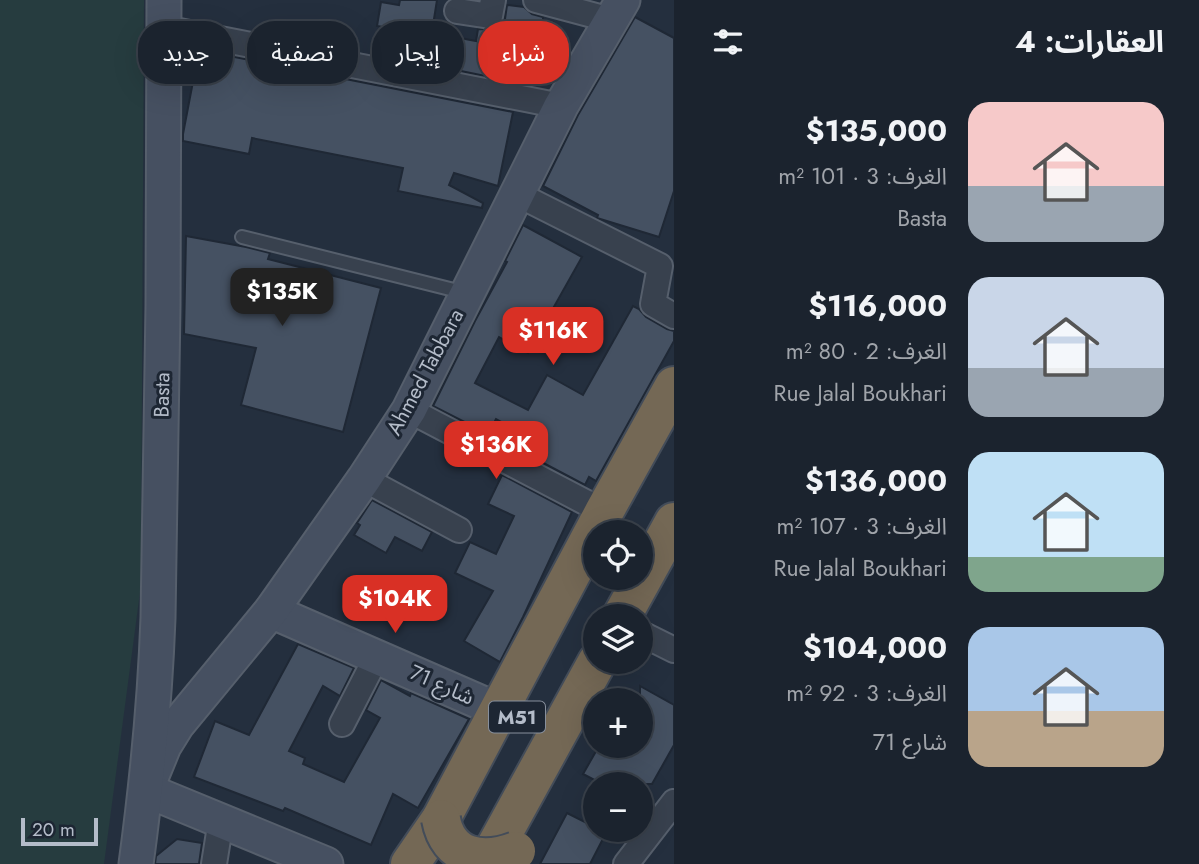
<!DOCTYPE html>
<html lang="ar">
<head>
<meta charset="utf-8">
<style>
	:root { --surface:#1b232e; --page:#242b36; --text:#f1f3f6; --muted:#a0a4aa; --line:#39404a; --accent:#d93025 }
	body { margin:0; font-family:Jost,"Noto Sans Arabic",sans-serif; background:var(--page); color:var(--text); direction:rtl; height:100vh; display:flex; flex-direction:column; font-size:26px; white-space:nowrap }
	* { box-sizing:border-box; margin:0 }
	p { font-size:23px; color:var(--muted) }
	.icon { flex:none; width:38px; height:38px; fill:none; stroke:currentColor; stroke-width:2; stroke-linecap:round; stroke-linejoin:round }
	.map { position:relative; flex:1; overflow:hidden; direction:ltr }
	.details { display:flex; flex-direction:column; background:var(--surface); width:525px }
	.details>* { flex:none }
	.top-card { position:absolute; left:21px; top:21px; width:548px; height:63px; direction:rtl; display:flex; gap:14px }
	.tools { position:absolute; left:583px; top:520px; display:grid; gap:14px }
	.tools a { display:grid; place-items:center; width:70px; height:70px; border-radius:50%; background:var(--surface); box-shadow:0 7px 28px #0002,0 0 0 2px var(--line); font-size:35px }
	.scale { position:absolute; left:21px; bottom:18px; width:77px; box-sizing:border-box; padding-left:7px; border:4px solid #b4bcc9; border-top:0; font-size:19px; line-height:24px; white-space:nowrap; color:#b4bcc9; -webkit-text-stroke:5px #1d2633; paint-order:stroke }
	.price { position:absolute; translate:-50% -60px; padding:0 16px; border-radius:14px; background:var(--accent); color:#fff; font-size:23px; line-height:46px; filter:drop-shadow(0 2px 4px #0008) }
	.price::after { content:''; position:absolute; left:50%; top:42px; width:21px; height:16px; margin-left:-10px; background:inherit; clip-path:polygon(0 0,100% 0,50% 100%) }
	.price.current { background:#222; color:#fff }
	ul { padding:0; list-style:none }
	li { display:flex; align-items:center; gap:21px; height:175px; padding:0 35px }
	li span { display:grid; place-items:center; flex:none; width:196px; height:140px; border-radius:21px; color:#555 }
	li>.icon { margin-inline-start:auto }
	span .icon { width:84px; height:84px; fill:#fffc; stroke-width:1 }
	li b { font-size:30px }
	h2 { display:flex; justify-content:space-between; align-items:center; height:84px; padding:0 35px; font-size:30px }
	.pill { padding:0 24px; border-radius:28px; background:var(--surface); box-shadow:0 7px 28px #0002,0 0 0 2px var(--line); font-size:24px; line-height:63px }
	.pill.current { background:var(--accent); color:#fff }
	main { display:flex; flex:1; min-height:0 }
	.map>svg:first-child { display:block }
</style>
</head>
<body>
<main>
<section class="details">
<h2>العقارات: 4<svg class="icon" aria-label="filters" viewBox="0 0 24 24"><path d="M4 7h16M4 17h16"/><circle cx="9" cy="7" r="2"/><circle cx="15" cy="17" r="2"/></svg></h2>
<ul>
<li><span style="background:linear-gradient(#f6c9c9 60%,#9aa5b1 0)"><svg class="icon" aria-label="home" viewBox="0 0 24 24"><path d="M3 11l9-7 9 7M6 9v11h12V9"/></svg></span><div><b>$135,000</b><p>الغرف: 3 · 101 m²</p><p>Basta</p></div></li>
<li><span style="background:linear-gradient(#c9d6e8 65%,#9aa5b1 0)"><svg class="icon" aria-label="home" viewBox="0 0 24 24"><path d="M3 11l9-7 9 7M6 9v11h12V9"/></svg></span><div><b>$116,000</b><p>الغرف: 2 · 80 m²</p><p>Rue Jalal Boukhari</p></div></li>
<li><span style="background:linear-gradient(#bfe0f5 75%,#7fa58c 0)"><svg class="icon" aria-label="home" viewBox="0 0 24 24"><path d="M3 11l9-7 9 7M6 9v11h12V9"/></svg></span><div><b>$136,000</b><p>الغرف: 3 · 107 m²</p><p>Rue Jalal Boukhari</p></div></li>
<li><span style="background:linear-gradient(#a9c7e8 60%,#b9a48a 0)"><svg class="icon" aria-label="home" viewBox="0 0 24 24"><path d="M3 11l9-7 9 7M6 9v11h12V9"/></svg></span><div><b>$104,000</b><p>الغرف: 3 · 92 m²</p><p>شارع 71</p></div></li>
</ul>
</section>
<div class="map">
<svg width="674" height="864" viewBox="0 0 674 864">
	<rect width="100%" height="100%" fill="#242f3e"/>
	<!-- green -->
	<path fill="#263c3f" d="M0,0H144L141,585L104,864H0Z"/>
	<!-- building -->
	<g fill="#455162" stroke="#1f2835" stroke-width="2">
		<path d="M400,0H437L429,51L394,46L397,29L377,26L381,2L399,5Z"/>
		<path d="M507,5L524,7L532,14L543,17V20L553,22L548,58L538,57L534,81L520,78L519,83L456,70L460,38L476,41L478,29L495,30L501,26L505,19Z"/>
		<path d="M635,17L674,38V191L659,237L597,218L598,215L543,186L578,115Z"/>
		<path d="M199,50L513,112L498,186L454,173L449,185L483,203L482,208L398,191L403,168L252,138L249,154L183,141V134Z"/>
		<path d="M523,225L582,257L528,353L499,337L475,383L528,410L547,375L583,395L633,306L639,309L646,317L667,329L674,331V341L596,481L589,477L585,485L515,448L522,433L496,419L488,434L433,406L475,321L507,262L505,261Z"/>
		<path d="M186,236L246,247L270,253L268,259L381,288L343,432L241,405L256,348L184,334Z"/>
		<path d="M502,475L572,512L523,617L500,662L464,641L493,591L455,573L470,542L496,554L514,516L488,504Z"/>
		<path d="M372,500L432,532L422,551L395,537L386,553L354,535L360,525L357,523Z"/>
		<path d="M298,644L354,668L340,696L323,686L289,751L305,758L303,764L344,782L380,718L366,710L381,680L410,696L411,693L469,719L418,808L393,794L371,845L285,808L283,811L194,777L215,721L249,735Z"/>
		<path d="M640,686L674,705V745L652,784H602L583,774L599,746H640Z"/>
		<path d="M567,813L595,827V830H599L606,833L590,864H540Z"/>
		<path d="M177,839L202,843L199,864H155L156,856Z"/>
	</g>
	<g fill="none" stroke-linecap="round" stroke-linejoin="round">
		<defs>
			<path id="lane" d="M242,237L466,293"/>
			<g id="street">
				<path d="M536,0L611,20"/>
				<path d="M457,11L490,16L493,0"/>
				<path d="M164,28L561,106"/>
				<path d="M517,194L660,266L653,304L674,316"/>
				<path d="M409,410L604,512"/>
				<path d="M364,479L459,530"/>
				<path d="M640,633L674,650"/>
				<path d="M342,724L377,656"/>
				<path d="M214,864L221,820"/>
				<path d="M626,864L674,802"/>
			</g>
			<g id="secondary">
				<path d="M271,611L498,710"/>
				<path d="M146,790L164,746L177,725L271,611L364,479L409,410L561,106L623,0"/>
				<path d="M146,790L326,864"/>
				<path d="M136,864C147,782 155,701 158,618L163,306L164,0"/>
			</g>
			<g id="highway">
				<path d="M622,616L674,522"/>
				<path d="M410,864L441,819L604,512L674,386"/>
				<path d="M486,864L597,662"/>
			</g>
		</defs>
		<!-- lane casing -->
		<use href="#lane" stroke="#565f6c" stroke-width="16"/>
		<!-- street casing -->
		<use href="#street" stroke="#565f6c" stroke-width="28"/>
		<!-- secondary casing -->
		<use href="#secondary" stroke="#565f6c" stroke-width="37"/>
		<!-- highway casing -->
		<use href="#highway" stroke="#434c59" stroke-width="42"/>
		<!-- lane -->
		<use href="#lane" stroke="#38414e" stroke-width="12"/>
		<!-- street -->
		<use href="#street" stroke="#38414e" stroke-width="24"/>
		<!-- secondary -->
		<use href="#secondary" stroke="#465061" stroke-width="33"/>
		<!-- highway -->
		<use href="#highway" stroke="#746855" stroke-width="38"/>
		<defs>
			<path id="highway-bridge" d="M441,819C448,858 482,864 516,851"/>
		</defs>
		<!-- highway-bridge casing -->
		<use href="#highway-bridge" stroke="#434c59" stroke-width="42" stroke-linecap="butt"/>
		<!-- highway-bridge -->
		<use href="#highway-bridge" stroke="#746855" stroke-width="38"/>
	</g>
	<g text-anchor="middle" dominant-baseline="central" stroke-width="6" stroke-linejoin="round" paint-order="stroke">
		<!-- shield labels -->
		<rect fill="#1d2633" stroke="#878f9c" stroke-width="2" x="489" y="701.5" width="56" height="31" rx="5"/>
		<g font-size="19" font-weight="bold" fill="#b4bcc9">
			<text x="517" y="717">M51</text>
		</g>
		<!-- street labels -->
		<g font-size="21" fill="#b4bcc9" stroke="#1d2633">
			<text transform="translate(425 372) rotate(-62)">Ahmed Tabbara</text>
			<text transform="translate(162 395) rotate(-89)">Basta</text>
			<text transform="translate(442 685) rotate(24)">شارع 71</text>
		</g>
	</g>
</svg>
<div class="tools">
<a><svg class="icon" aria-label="locate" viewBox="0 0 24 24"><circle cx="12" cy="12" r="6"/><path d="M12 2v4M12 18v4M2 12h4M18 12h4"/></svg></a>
<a><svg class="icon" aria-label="layers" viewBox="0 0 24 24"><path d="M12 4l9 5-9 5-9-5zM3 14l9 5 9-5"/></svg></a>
<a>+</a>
<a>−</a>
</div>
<div class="scale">20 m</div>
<b class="price current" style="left:282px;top:328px">$135K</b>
<b class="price" style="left:553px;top:367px">$116K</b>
<b class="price" style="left:496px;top:481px">$136K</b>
<b class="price" style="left:395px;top:635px">$104K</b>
<div class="top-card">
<a class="pill current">شراء</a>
<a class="pill">إيجار</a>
<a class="pill">تصفية</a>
<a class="pill">جديد</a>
</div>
</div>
</main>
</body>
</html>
